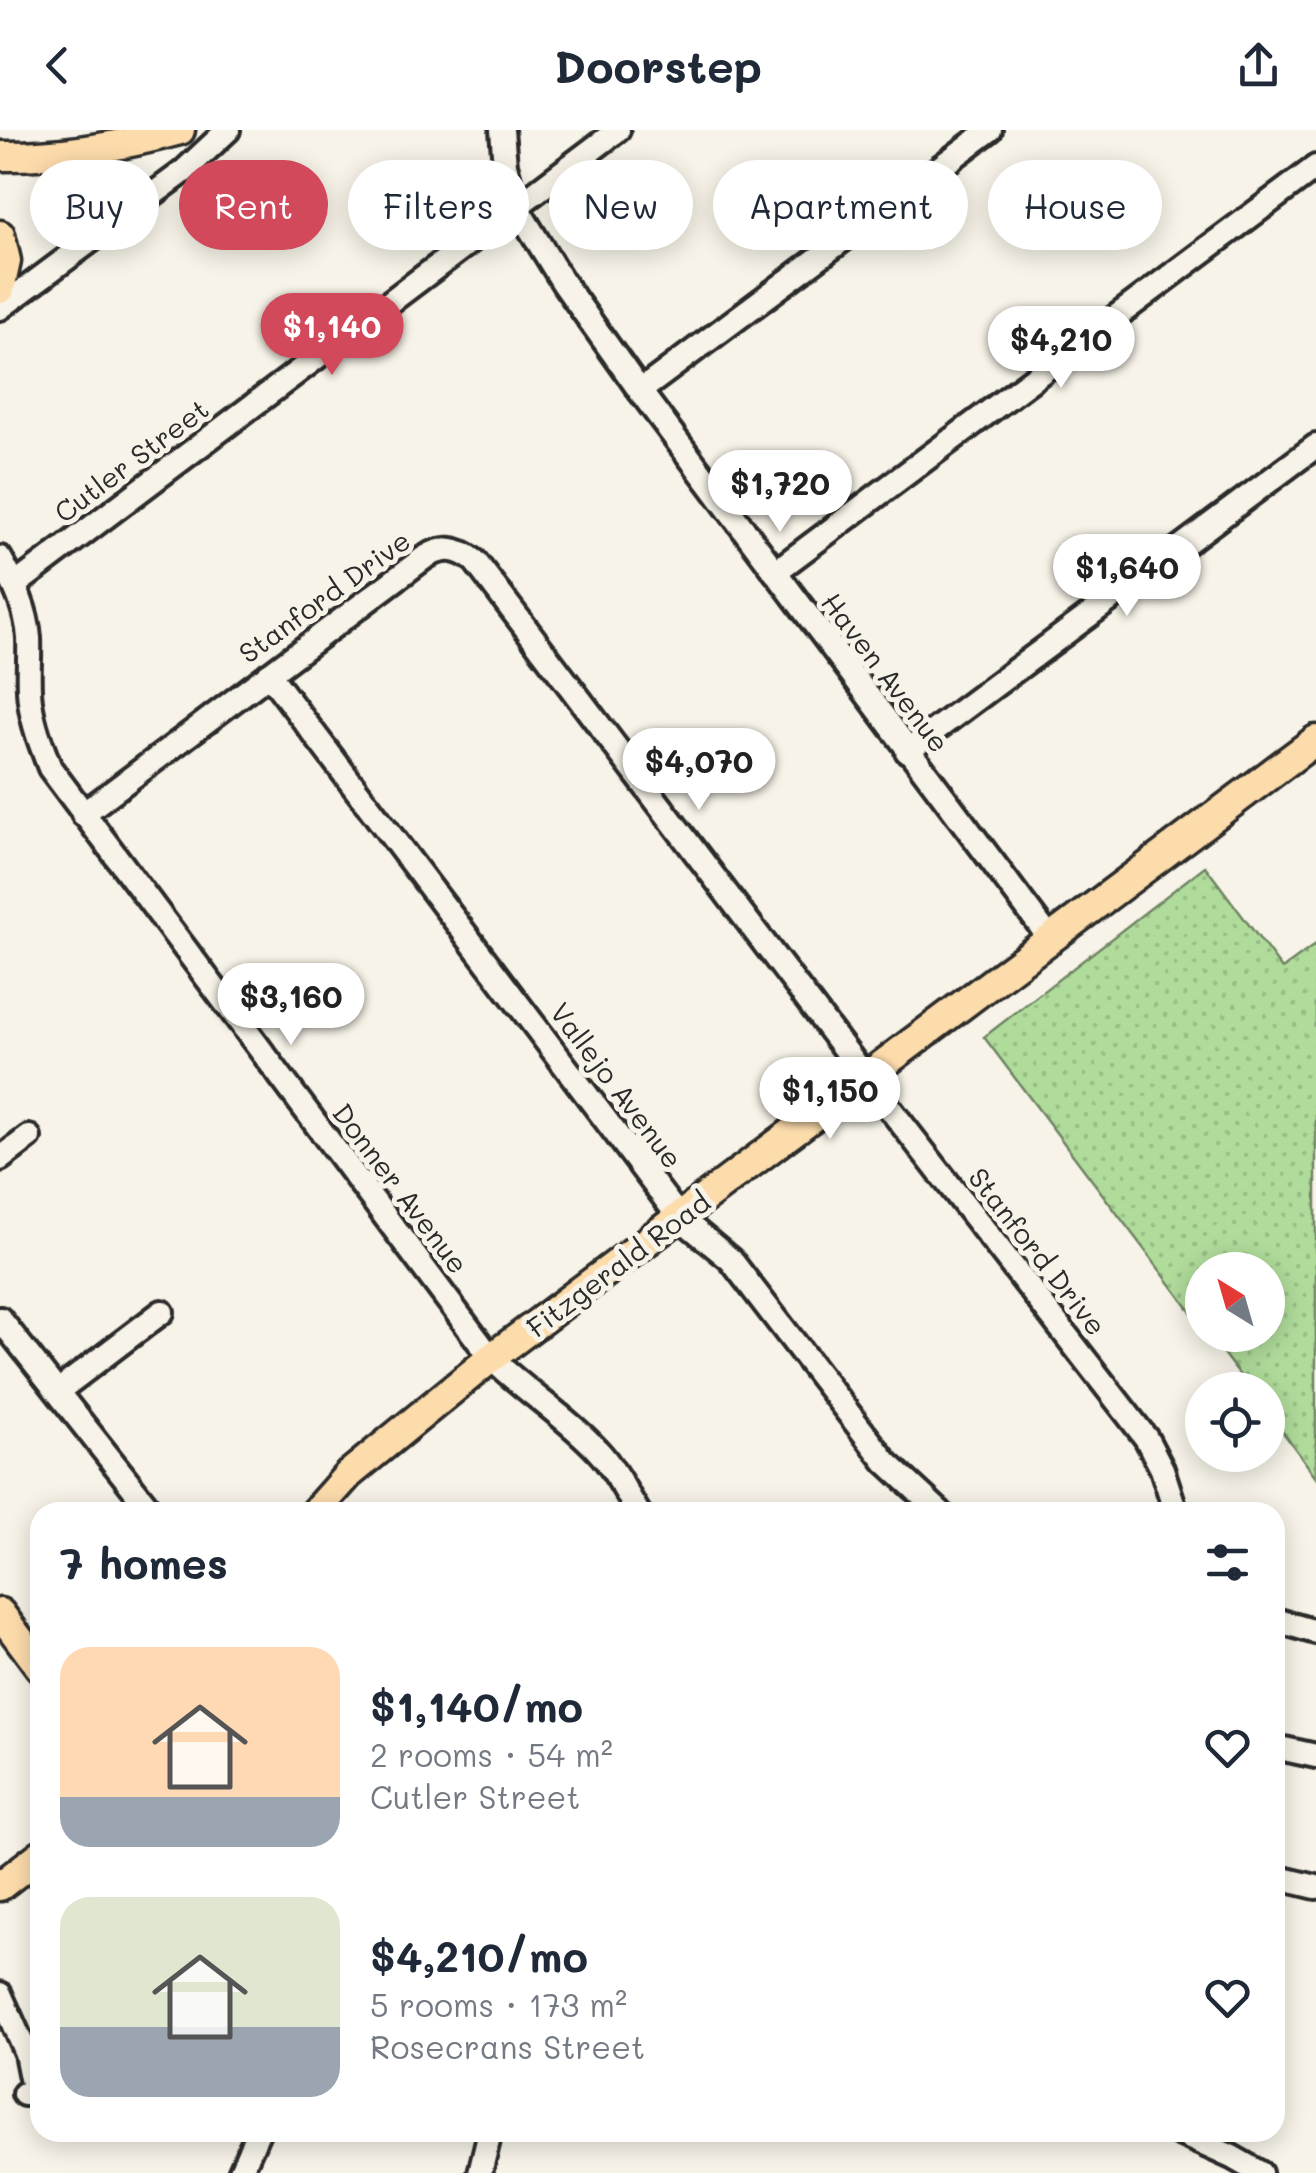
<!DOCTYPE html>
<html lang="en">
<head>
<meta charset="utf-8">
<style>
	:root { --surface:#fff; --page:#f2f2f3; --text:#1f2937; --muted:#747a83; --accent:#d1495b }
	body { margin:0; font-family:Mali,sans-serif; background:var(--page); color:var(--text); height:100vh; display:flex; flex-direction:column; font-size:38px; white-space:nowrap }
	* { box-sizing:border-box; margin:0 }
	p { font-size:32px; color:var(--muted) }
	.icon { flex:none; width:55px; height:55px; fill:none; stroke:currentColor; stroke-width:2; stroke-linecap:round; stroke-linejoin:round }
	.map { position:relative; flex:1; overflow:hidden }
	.panel { position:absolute; left:30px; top:1372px; width:1255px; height:640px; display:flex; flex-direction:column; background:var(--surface); border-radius:30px; box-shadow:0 5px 25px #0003 }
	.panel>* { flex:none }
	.hud { position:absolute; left:30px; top:30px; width:1258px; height:90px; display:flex; gap:20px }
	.needle { width:65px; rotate:323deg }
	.fabs { position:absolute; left:1185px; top:1122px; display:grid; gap:20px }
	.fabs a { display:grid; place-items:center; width:100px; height:100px; border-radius:50%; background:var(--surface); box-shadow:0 5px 25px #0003; font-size:50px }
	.price { position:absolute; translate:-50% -85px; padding:0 22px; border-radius:35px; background:#fff; color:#222; font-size:32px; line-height:65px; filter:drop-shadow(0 2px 5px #0008) }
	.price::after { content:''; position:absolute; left:50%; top:60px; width:30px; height:22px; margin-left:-15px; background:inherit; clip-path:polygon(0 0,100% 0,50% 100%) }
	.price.current { background:var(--accent); color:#fff }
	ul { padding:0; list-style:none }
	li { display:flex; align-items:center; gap:30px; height:250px; padding:0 30px }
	li span { display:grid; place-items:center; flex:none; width:280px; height:200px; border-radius:30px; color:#555 }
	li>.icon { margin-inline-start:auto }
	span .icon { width:120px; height:120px; fill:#fffc; stroke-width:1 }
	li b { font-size:42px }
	h2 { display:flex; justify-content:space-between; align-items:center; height:120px; padding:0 30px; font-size:42px }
	.chip { padding:0 35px; border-radius:45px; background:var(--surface); box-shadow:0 5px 25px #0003; font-size:35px; line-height:90px }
	.chip.current { background:var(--accent); color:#fff }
	header { display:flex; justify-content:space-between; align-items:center; height:130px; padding:0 30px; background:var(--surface); font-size:45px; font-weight:700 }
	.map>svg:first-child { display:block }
</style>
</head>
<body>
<header><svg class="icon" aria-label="back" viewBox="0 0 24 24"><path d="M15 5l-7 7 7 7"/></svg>Doorstep<svg class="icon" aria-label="share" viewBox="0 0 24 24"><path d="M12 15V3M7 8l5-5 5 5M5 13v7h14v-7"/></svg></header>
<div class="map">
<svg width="1316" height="2043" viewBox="0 0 1316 2043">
	<defs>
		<pattern id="grass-dots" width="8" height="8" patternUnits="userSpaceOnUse" patternTransform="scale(2.5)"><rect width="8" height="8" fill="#b0dc9b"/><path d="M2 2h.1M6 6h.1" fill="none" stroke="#98bd86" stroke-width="1.8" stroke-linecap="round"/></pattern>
	</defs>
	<rect width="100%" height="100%" fill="#f7f3e8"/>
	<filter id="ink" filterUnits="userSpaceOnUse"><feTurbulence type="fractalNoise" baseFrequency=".01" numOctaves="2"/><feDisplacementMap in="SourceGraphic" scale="20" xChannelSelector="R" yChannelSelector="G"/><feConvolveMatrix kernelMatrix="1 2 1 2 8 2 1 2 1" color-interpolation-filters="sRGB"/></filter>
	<g filter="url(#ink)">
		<!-- grass -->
		<path fill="url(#grass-dots)" stroke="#6e8463" stroke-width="2.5" d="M1205,736L1282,839L1316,814V1347L1268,1282V1260H1251L1209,1205H1268V1140H1202V1196L984,907Z"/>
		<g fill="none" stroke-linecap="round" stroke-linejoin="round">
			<defs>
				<g id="minor">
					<path d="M502,0L505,35L516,76L564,154L640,261L1051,810"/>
					<path d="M0,178L183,42L228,0"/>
					<path d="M640,261L990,0"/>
					<path d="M0,428C14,453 27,479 29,508C30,529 27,550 30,571C33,595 41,615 50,638L491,1228C526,1262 568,1288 599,1322C615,1339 626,1363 638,1382"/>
					<path d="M775,442L1316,37"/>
					<path d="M15,455L618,0"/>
					<path d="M269,544L679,1087L731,1130L886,1332L940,1382"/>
					<path d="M907,621L1316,316"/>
					<path d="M83,684L424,428C443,416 457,417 475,431L867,949L1146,1308L1162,1339L1176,1382"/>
					<path d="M0,1029L29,1007"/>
					<path d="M0,1189L152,1382"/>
					<path d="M58,1261L162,1182"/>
					<path d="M1275,1490L1316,1502"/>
					<path d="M1275,1617L1316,1626"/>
					<path d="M1275,1747L1316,1757"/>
					<path d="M0,1864L26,1923L34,1963L24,1964"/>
					<path d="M1177,2002L1232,2027L1260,2043"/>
					<path d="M240,2043L258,2002"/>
					<path d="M480,2043L490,2002"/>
				</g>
				<g id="major">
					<path d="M0,26C61,27 122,16 180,0"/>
					<path d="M0,105L6,131L0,159"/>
					<path d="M315,1382L348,1345L491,1228L1316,610"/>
					<path d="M0,1483L40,1537"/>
					<path d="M0,1756L40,1725"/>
				</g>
			</defs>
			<!-- minor casing -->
			<use href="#minor" stroke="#2b2b2b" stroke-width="30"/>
			<!-- major casing -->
			<use href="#major" stroke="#2b2b2b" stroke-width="35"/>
			<!-- minor -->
			<use href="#minor" stroke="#f7f3e8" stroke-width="22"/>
			<!-- major -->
			<use href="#major" stroke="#fddcac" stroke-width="28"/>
		</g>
	</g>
	<g text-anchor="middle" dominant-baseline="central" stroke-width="10" stroke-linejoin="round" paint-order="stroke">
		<!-- street labels -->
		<g font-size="28" fill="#2b2b2b" stroke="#f7f3e8">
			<text transform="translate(131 330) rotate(-37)">Cutler Street</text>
			<text transform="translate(324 466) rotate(-36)">Stanford Drive</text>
			<text transform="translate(886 542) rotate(53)">Haven Avenue</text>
			<text transform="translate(617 955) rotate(53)">Vallejo Avenue</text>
			<text transform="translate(401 1058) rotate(53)">Donner Avenue</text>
			<text transform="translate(1038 1121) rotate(52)">Stanford Drive</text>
			<text transform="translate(618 1134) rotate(-37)">Fitzgerald Road</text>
		</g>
	</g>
</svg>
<div class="fabs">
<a><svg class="needle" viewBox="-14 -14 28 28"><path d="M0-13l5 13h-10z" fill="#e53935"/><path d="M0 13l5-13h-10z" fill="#747a83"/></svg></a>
<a><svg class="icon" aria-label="locate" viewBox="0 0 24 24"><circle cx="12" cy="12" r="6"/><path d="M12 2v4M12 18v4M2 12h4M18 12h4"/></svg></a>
</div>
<b class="price current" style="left:332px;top:248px">$1,140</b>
<b class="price" style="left:1061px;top:261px">$4,210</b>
<b class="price" style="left:780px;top:405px">$1,720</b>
<b class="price" style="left:1127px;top:489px">$1,640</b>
<b class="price" style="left:699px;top:683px">$4,070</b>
<b class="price" style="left:291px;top:918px">$3,160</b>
<b class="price" style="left:830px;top:1012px">$1,150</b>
<div class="hud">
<a class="chip">Buy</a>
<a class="chip current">Rent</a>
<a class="chip">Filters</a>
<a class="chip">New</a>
<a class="chip">Apartment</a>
<a class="chip">House</a>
</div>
<section class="panel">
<h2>7 homes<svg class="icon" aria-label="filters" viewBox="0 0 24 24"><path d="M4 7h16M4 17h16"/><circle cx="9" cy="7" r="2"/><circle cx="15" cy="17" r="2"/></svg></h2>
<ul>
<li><span style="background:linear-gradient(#ffd9b3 75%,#9aa5b1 0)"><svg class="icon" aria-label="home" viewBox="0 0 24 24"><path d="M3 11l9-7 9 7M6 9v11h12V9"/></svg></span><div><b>$1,140/mo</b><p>2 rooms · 54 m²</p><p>Cutler Street</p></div><svg class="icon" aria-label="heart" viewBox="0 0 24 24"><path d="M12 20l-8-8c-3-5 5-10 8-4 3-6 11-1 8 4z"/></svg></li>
<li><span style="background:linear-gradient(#dfe7d0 65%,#9aa5b1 0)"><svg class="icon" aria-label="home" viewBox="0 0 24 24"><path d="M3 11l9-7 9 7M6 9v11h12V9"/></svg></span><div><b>$4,210/mo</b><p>5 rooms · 173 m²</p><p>Rosecrans Street</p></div><svg class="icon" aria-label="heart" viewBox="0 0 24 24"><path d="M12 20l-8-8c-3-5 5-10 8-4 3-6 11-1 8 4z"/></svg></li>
</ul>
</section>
</div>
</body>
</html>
